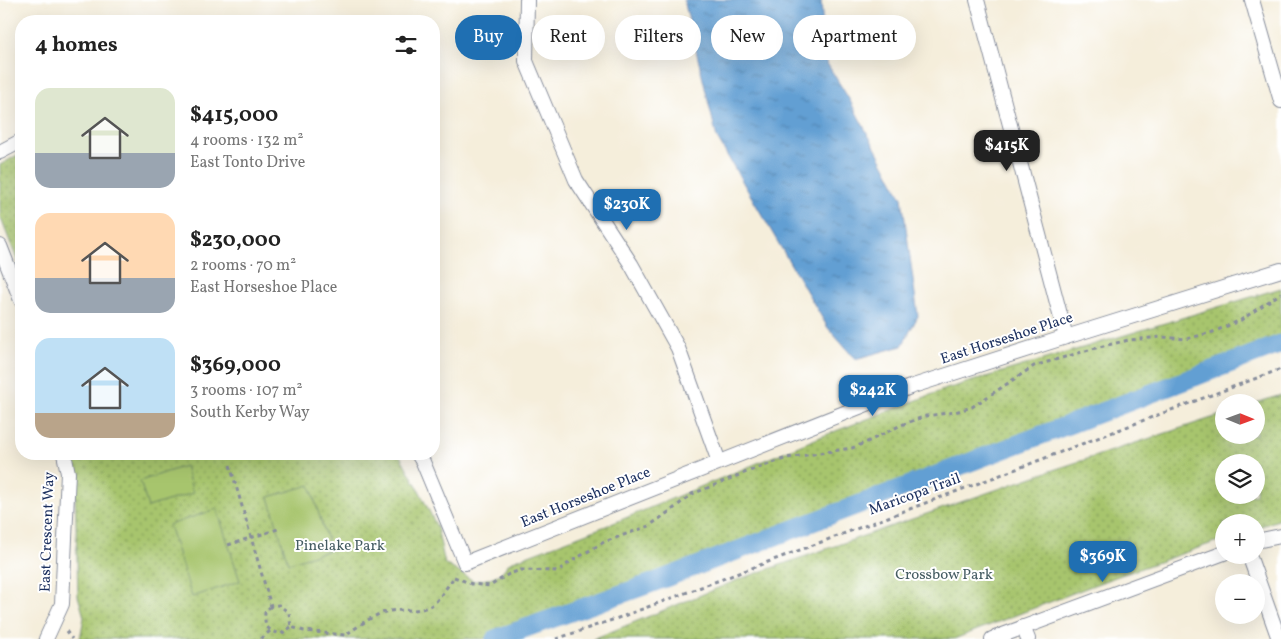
<!DOCTYPE html>
<html lang="en">
<head>
<meta charset="utf-8">
<style>
	:root { --surface:#fff; --page:#f2f2f2; --text:#222; --muted:#767676; --accent:#1f6fb2 }
	body { margin:0; font-family:Vollkorn,serif; background:var(--page); color:var(--text); height:100vh; display:flex; flex-direction:column; font-size:19px; white-space:nowrap }
	* { box-sizing:border-box; margin:0 }
	p { font-size:16px; color:var(--muted) }
	.icon { flex:none; width:28px; height:28px; fill:none; stroke:currentColor; stroke-width:2; stroke-linecap:round; stroke-linejoin:round }
	.map { position:relative; flex:1; overflow:hidden }
	.side { position:absolute; left:15px; top:15px; width:425px; height:445px; display:flex; flex-direction:column; background:var(--surface); border-radius:20px; box-shadow:0 5px 20px #0002 }
	.side>* { flex:none }
	.top-card { position:absolute; left:455px; top:15px; width:475px; height:45px; display:flex; gap:10px }
	.needle { width:32px; rotate:91deg }
	.controls { position:absolute; left:1215px; top:394px; display:grid; gap:10px }
	.controls a { display:grid; place-items:center; width:50px; height:50px; border-radius:50%; background:var(--surface); box-shadow:0 5px 20px #0002; font-size:25px }
	.price { position:absolute; translate:-50% -42px; padding:0 11px; border-radius:10px; background:var(--accent); color:#fff; font-size:16px; line-height:32px; filter:drop-shadow(0 1px 2px #0008) }
	.price::after { content:''; position:absolute; left:50%; top:30px; width:15px; height:11px; margin-left:-8px; background:inherit; clip-path:polygon(0 0,100% 0,50% 100%) }
	.price.active { background:#222; color:#fff }
	ul { padding:0; list-style:none }
	li { display:flex; align-items:center; gap:15px; height:125px; padding:0 20px }
	li span { display:grid; place-items:center; flex:none; width:140px; height:100px; border-radius:15px; color:#555 }
	li>.icon { margin-inline-start:auto }
	span .icon { width:60px; height:60px; fill:#fffc; stroke-width:1 }
	li b { font-size:21px }
	h2 { display:flex; justify-content:space-between; align-items:center; height:60px; padding:0 20px; font-size:21px }
	.tag { padding:0 18px; border-radius:22px; background:var(--surface); box-shadow:0 5px 20px #0002; font-size:18px; line-height:45px }
	.tag.active { background:var(--accent); color:#fff }
	.map>svg:first-child { display:block }
</style>
</head>
<body>
<div class="map">
<svg width="1281" height="639" viewBox="0 0 1281 639">
	<defs>
		<pattern id="park-dots" width="8" height="8" patternUnits="userSpaceOnUse" patternTransform="scale(1.25)"><rect width="8" height="8" fill="#a7c56d"/><path d="M2 2h.1M6 6h.1" fill="none" stroke="#87a05d" stroke-width="1.8" stroke-linecap="round"/></pattern>
		<pattern id="water-ripples" width="26" height="14" patternUnits="userSpaceOnUse" patternTransform="scale(1.25)"><rect width="26" height="14" fill="#629fd3"/><path d="M2 4q2-2 4 0t4 0M15 11q2-2 4 0t4 0" fill="none" stroke="#5082ae"/></pattern>
	</defs>
	<rect width="100%" height="100%" fill="#fff"/>
	<filter id="ink" filterUnits="userSpaceOnUse"><feTurbulence type="fractalNoise" baseFrequency=".02" numOctaves="2"/><feDisplacementMap in="SourceGraphic" scale="10" xChannelSelector="R" yChannelSelector="G"/><feConvolveMatrix kernelMatrix="1 2 1 2 8 2 1 2 1" color-interpolation-filters="sRGB"/></filter>
	<filter id="wash" filterUnits="userSpaceOnUse"><feTurbulence type="fractalNoise" baseFrequency=".0096" numOctaves="4" result="noise"/><feDisplacementMap in="SourceGraphic" scale="20" xChannelSelector="R" yChannelSelector="G"/><feGaussianBlur stdDeviation="1.12" result="paint"/><feColorMatrix in="noise" values="0 0 0 0 0 0 0 0 0 0 0 0 0 0 0 0 0 1.4 0 .05"/><feComposite in="paint" operator="in"/></filter>
	<g filter="url(#wash)">
		<rect width="100%" height="100%" fill="#f5eedb"/>
		<!-- park -->
		<g fill="url(#park-dots)" stroke="#617a66" fill-rule="evenodd">
			<path d="M21,153V270L0,216V165Z"/>
			<path d="M1281,288V341L1000,446L789,527L730,547L517,627L483,639H80L84,617L78,596L74,454H399L417,486L437,527L445,564L474,581L487,579L500,574L510,562L611,524L820,437L946,389Z"/>
			<path d="M1281,395V519L1256,528V522H1224V539L1107,580L954,639H593L740,579L1047,472L1224,414V435H1256V403ZM1256,462V495H1224V462Z"/>
		</g>
		<!-- pitch -->
		<g fill="#a7c56d" stroke="#617a66">
			<path d="M185,466L193,493L148,507L140,481Z"/>
			<path d="M310,485L330,550L288,563L269,497Z"/>
			<path d="M217,509L240,581L192,597L169,525Z"/>
		</g>
		<!-- water -->
		<path fill="url(#water-ripples)" stroke="#3e6798" d="M684,0H821L825,60L849,99L902,198L918,316L902,346L855,359L828,328L717,138Z"/>
		<g fill="none" stroke-linecap="round" stroke-linejoin="round">
			<!-- canal -->
			<path stroke="#629fd3" stroke-width="19" d="M495,639L652,583L1281,344"/>
		</g>
	</g>
	<g filter="url(#ink)">
		<g fill="none" stroke-linecap="round" stroke-linejoin="round">
			<defs>
				<g id="street">
					<path d="M527,0L526,61L576,180L631,264L678,348L719,462"/>
					<path d="M977,0L1066,337"/>
					<path d="M1252,0L1281,101"/>
					<path d="M0,152L21,141"/>
					<path d="M0,246L21,300"/>
					<path d="M418,454L423,462L465,563L910,387L1066,337L1281,270"/>
					<path d="M1256,541L1281,536"/>
					<path d="M1249,555L1279,639"/>
					<path d="M1023,627L1028,639"/>
					<path d="M46,639L62,604L68,473L64,454"/>
					<path d="M992,639L1224,553"/>
				</g>
			</defs>
			<!-- street casing -->
			<use href="#street" stroke="#888e9c" stroke-width="16"/>
			<!-- path -->
			<g stroke="#888e9c" stroke-width="3" stroke-dasharray="4 4" stroke-linecap="butt">
				<path d="M230,465L271,606L279,605L289,613L291,627L304,631L345,635C356,628 369,618 382,613C397,607 418,614 432,605C438,601 449,584 454,577"/>
				<path d="M228,545L278,529"/>
				<path d="M454,577L472,584L490,586L509,574L521,570L558,571L570,562L604,542L649,526L673,509L692,494L752,470L787,458L852,448L867,442L901,425L926,416L955,412L972,407L1034,366L1099,347L1129,340L1162,337L1186,339L1213,332L1241,320L1281,293"/>
				<path d="M271,606L265,612C264,627 267,630 281,634L291,627"/>
				<path d="M66,631L72,639"/>
				<path d="M261,639L270,631"/>
				<path d="M556,639L621,617L1019,468L1147,419L1281,369"/>
			</g>
			<!-- street -->
			<use href="#street" stroke="#fff" stroke-width="14"/>
		</g>
	</g>
	<g text-anchor="middle" dominant-baseline="central" stroke-width="4" stroke-linejoin="round" paint-order="stroke">
		<!-- street labels -->
		<g font-size="15" fill="#1b2f5e" stroke="#fff">
			<text transform="translate(1007 339) rotate(-18)">East Horseshoe Place</text>
			<text transform="translate(915 495) rotate(-20)">Maricopa Trail</text>
			<text transform="translate(586 498) rotate(-22)">East Horseshoe Place</text>
			<text transform="translate(48 532) rotate(-88)">East Crescent Way</text>
		</g>
		<!-- park labels -->
		<g font-size="15" fill="#455c62" stroke="#fff">
			<text x="340" y="546">Pinelake Park</text>
			<text x="944" y="575">Crossbow Park</text>
		</g>
	</g>
</svg>
<div class="controls">
<a><svg class="needle" viewBox="-14 -14 28 28"><path d="M0-13l5 13h-10z" fill="#e53935"/><path d="M0 13l5-13h-10z" fill="#767676"/></svg></a>
<a><svg class="icon" aria-label="layers" viewBox="0 0 24 24"><path d="M12 4l9 5-9 5-9-5zM3 14l9 5 9-5"/></svg></a>
<a>+</a>
<a>−</a>
</div>
<b class="price active" style="left:1007px;top:172px">$415K</b>
<b class="price" style="left:627px;top:231px">$230K</b>
<b class="price" style="left:873px;top:417px">$242K</b>
<b class="price" style="left:1103px;top:583px">$369K</b>
<div class="top-card">
<a class="tag active">Buy</a>
<a class="tag">Rent</a>
<a class="tag">Filters</a>
<a class="tag">New</a>
<a class="tag">Apartment</a>
</div>
<section class="side">
<h2>4 homes<svg class="icon" aria-label="filters" viewBox="0 0 24 24"><path d="M4 7h16M4 17h16"/><circle cx="9" cy="7" r="2"/><circle cx="15" cy="17" r="2"/></svg></h2>
<ul>
<li><span style="background:linear-gradient(#dfe7d0 65%,#9aa5b1 0)"><svg class="icon" aria-label="home" viewBox="0 0 24 24"><path d="M3 11l9-7 9 7M6 9v11h12V9"/></svg></span><div><b>$415,000</b><p>4 rooms · 132 m²</p><p>East Tonto Drive</p></div></li>
<li><span style="background:linear-gradient(#ffd9b3 65%,#9aa5b1 0)"><svg class="icon" aria-label="home" viewBox="0 0 24 24"><path d="M3 11l9-7 9 7M6 9v11h12V9"/></svg></span><div><b>$230,000</b><p>2 rooms · 70 m²</p><p>East Horseshoe Place</p></div></li>
<li><span style="background:linear-gradient(#bfe0f5 75%,#b9a48a 0)"><svg class="icon" aria-label="home" viewBox="0 0 24 24"><path d="M3 11l9-7 9 7M6 9v11h12V9"/></svg></span><div><b>$369,000</b><p>3 rooms · 107 m²</p><p>South Kerby Way</p></div></li>
</ul>
</section>
</div>
</body>
</html>
